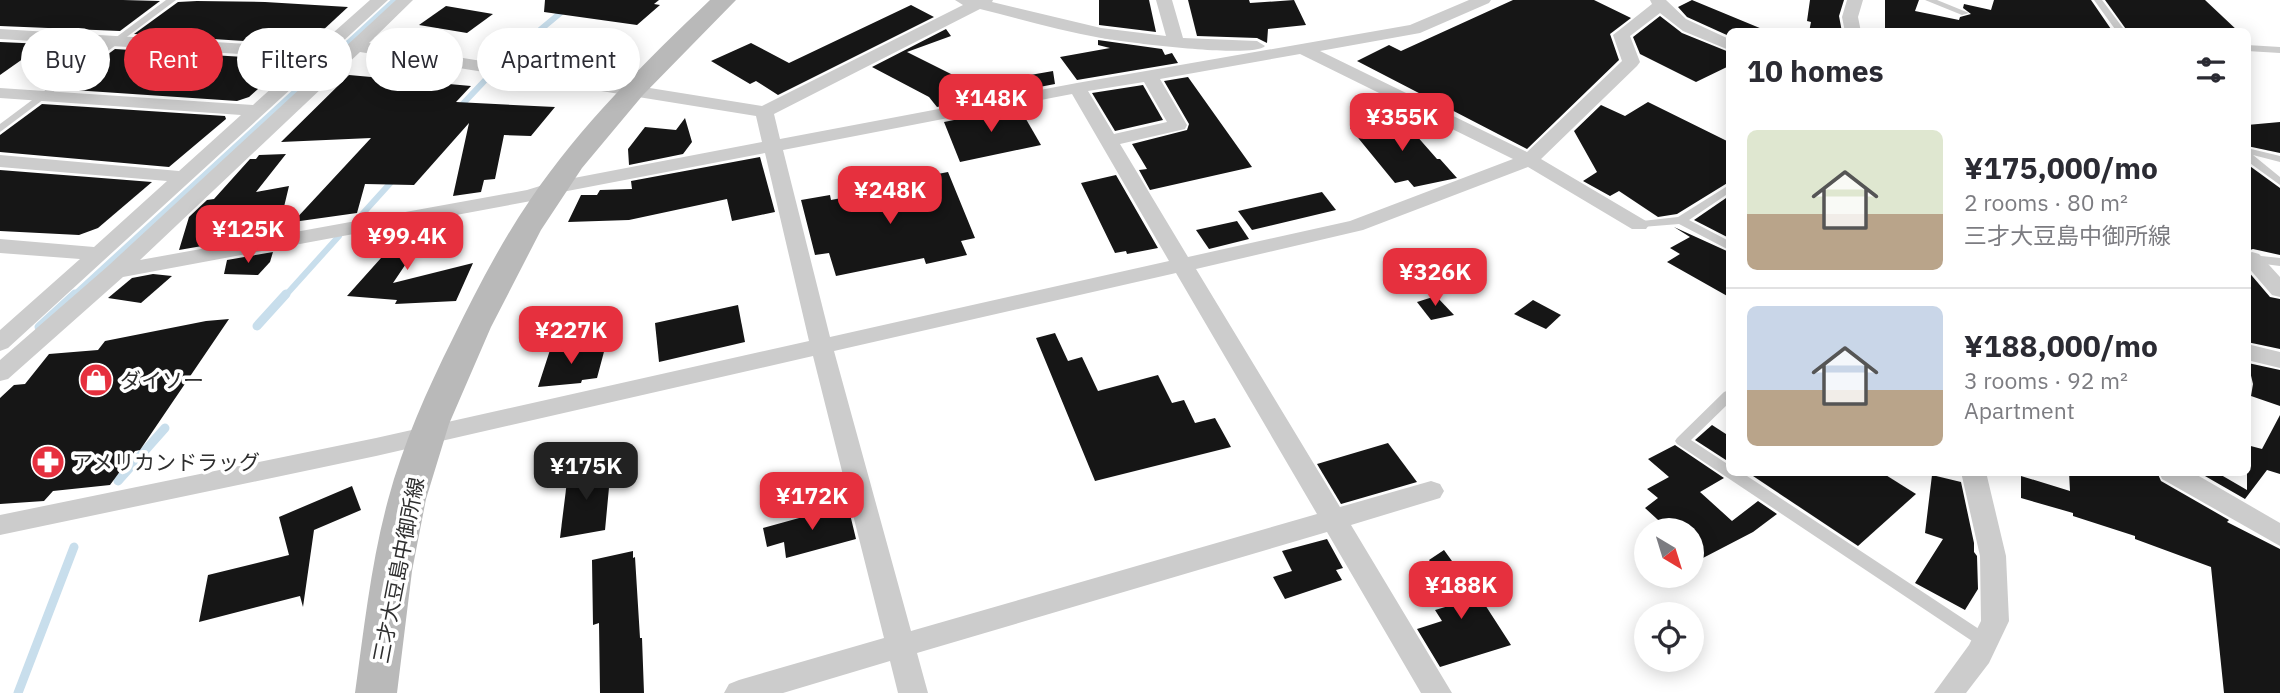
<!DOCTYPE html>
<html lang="en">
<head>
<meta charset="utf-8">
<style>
	:root { --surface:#fff; --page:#f7f7f7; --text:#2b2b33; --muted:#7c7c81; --line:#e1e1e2; --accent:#e6303e }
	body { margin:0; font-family:"IBM Plex Sans","Noto Sans JP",sans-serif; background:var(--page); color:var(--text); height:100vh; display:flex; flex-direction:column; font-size:26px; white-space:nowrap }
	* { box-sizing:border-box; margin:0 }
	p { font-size:23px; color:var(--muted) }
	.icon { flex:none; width:38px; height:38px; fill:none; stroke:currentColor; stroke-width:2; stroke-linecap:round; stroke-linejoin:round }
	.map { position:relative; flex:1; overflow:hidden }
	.drawer { position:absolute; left:1726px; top:28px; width:525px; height:448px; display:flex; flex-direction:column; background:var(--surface); border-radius:10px; box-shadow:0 4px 18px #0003 }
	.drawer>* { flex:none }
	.banner { position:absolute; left:21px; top:28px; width:665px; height:63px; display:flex; gap:14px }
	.needle { width:46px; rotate:142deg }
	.tools { position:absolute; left:1634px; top:518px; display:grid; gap:14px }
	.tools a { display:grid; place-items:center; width:70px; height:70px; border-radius:50%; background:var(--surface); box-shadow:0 4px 18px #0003; font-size:35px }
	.price { position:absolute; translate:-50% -60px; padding:0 16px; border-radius:14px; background:var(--accent); color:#fff; font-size:23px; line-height:46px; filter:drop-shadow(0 2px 4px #0008) }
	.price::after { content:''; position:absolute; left:50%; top:42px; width:21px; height:16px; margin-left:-10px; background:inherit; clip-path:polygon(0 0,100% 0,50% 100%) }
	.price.active { background:#222; color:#fff }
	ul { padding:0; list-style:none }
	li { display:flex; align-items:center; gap:21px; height:175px; padding:0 21px }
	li+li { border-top:2px solid var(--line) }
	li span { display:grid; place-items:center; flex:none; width:196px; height:140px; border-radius:10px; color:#555 }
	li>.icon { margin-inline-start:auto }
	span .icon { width:84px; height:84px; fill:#fffc; stroke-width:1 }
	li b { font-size:30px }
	h2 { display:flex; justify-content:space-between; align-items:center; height:84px; padding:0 21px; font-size:30px }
	.chip { padding:0 24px; border-radius:32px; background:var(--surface); box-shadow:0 4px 18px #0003; font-size:24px; line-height:63px }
	.chip.active { background:var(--accent); color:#fff }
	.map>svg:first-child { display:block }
</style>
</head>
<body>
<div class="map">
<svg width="2280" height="693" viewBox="0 0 2280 693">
	<rect width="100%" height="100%" fill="#fff"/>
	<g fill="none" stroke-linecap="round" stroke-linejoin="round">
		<!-- stream-far1 -->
		<g stroke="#c8deec" stroke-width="6">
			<path d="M498,65L576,0"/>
			<path d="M457,110L491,74"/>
			<path d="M356,221L394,179"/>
			<path d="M73,296L395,0"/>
			<path d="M285,296L339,236"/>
		</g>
		<!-- stream -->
		<g stroke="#c8deec" stroke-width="9">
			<path d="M257,326L286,294"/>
			<path d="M39,327L75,294"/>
			<path d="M118,481L165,428"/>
			<path d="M18,693L74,547"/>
		</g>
	</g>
	<!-- building -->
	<g fill="#161616">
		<path d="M0,0H123L160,1L120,31L0,26Z"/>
		<path d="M545,0H659L654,4L660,5L637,25L544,12Z"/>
		<path d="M1099,0H1149L1156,32L1099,25Z"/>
		<path d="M1188,0H1249L1250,3L1294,0L1306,25L1268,29L1267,43L1257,38L1197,36Z"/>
		<path d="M1513,0H1594L1631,18L1610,34L1619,60L1527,149L1357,61L1389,45L1401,51Z"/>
		<path d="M1692,0L1767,31V32H1729V36L1687,17L1678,7Z"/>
		<path d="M1810,0H1844L1839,16L1842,32H1809L1811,22L1807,21Z"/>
		<path d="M1885,0H1919L1915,11L1959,20L1960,17L1971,14L1963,8L1964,4L1991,10L1994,0H2091L2113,32H1885Z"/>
		<path d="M2105,0H2205L2239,32H2128Z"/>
		<path d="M197,1L265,2L348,7L307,45L134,34L178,2Z"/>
		<path d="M911,5L934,17L778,95L756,81L750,84L711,61L751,43L789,63Z"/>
		<path d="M446,6L493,14L467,33L419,25Z"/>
		<path d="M1660,16L1682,33L1729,52V66L1696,82L1640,54L1633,37Z"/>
		<path d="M946,29L951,36L907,52L973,85L1053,71L1055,84L937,107L929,97L872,67Z"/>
		<path d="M1098,40L1162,49L1165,55L1172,53L1178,63L1077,80L1060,57L1110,48L1098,45Z"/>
		<path d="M0,42L44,44L0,75Z"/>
		<path d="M115,49L291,60L249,97L237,101L73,90L103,67L92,66Z"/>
		<path d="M349,75L471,86L456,102L555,107L531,136L504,135L495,179L484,180L481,192L453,196L469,123L414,185L365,184L357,213L293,222L371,138L281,142Z"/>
		<path d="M1188,77L1252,167L1150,190L1139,170L1147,169L1132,144L1187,130L1189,124L1164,81Z"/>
		<path d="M1143,85L1163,120L1115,131L1092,93Z"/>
		<path d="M1648,102L1729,142V182L1677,214L1658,217L1619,191L1610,196L1583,181L1597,172L1574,131L1601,105L1625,116Z"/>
		<path d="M42,104L225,116L226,119L169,167L0,152V135Z"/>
		<path d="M1019,107L1041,145L960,162L944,122Z"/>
		<path d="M685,118L692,142L683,154L629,165L628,149L645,127L676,130Z"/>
		<path d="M1401,118L1437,159H1440L1457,178L1414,187L1408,180L1395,183L1350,128Z"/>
		<path d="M2280,122V153L2247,146V125Z"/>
		<path d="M286,154L256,192L289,186L278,232L231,241L235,222L208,245L179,250L189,217L207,200L214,199L250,159H256L259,155Z"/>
		<path d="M760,157L775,212L732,221L727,199L629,220L568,222L581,195H597L600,190L632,189L631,181Z"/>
		<path d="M2247,164L2280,188V255L2253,249L2247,251Z"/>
		<path d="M0,170L152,182L98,228L79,235L0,231Z"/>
		<path d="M948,172L975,238L961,241L967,255L926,264L924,258L836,276L829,253L815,255L801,200L830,195L831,200L924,182L922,177Z"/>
		<path d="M1116,175L1158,248L1127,254L1126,251L1115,253L1081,183Z"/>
		<path d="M1322,192L1336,210L1252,230L1238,211Z"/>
		<path d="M1729,196V238L1694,220Z"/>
		<path d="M1237,221L1249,239L1209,249L1196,230Z"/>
		<path d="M1674,227L1729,252V297L1667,262L1680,254L1670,248L1690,237Z"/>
		<path d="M401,228H430L393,283L473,263L456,301L395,304L397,300L347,296L381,258L363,257L382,232Z"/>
		<path d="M273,252L270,262L258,275L224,274L227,260Z"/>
		<path d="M2247,270L2270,297L2280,299V349L2247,342Z"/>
		<path d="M153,274L172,276L141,303L108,298L132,278Z"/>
		<path d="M1436,296L1454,315L1431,320L1417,302Z"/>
		<path d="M1533,300L1561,315L1546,329L1514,314Z"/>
		<path d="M738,305L745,342L659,362L655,323Z"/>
		<path d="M229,319L140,450L135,451L110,485L53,491L44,501L0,504V398L14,385L25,384L49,354L98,350L105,341L206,321Z"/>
		<path d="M1055,333L1068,361L1082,357L1098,391L1158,375L1172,403L1184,400L1195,423L1215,418L1231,447L1095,481L1036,338Z"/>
		<path d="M592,346V349L605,348L597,378L582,380L581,383L538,387L550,350Z"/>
		<path d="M2248,363L2280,370V406L2251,396L2253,384Z"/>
		<path d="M2280,415V474L2267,470L2245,499L2198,472H2216L2247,490V445L2262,449Z"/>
		<path d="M1712,425L1729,436V462L1695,440Z"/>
		<path d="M1388,443L1417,482L1341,504L1317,464Z"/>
		<path d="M1675,445L1724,478L1700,492L1732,521L1758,501L1777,514L1753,532L1701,559L1692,552V530H1669L1645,508L1658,498L1647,489L1669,477L1648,459Z"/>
		<path d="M611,466L605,530L560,538L568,473Z"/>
		<path d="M1747,472H1881L1916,494L1858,546Z"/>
		<path d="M2069,472H2157L2161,481L2229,520L2227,522L2280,549V693H2224L2211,567L2135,539V536L2073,516V513L2021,498V476L2070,491Z"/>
		<path d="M1932,475L1961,482L1974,543V552L1977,556L1978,589L1965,610L1915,583L1943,539L1925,533Z"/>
		<path d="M352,486L361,510L314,530L303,607L300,596L199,622L208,575L289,555L279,517Z"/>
		<path d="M839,507L841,512L849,510L856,539L786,558L784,542L767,547L763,528Z"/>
		<path d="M1327,539L1343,568L1336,570L1342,580L1285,599L1273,577L1292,571L1282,551Z"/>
		<path d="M1444,550L1478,597H1480L1511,645L1440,667L1417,629L1442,621L1435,610L1459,603L1429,560Z"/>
		<path d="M633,551V558L635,557L640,638H642L644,693H600L599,623L593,625L592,560Z"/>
	</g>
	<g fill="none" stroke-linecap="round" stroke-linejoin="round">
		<!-- lane -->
		<g fill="#ccc" fill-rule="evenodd">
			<path d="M166,0H176L0,132V124Z"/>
			<path d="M1925,0H1937L1969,13L1962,15Z"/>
			<path d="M2094,0H2102L2126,32H2117Z"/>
			<path d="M2247,45L2280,47V53L2247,51Z"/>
			<path d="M2247,148L2280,156V162L2253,155L2280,177V185L2247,161Z"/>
			<path d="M1729,185V193L1689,220L1729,241V250L1679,224L1642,227L1637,224L1642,221L1678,217Z"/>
			<path d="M2252,255L2280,258V266L2248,262V256Z"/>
			<path d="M1729,390V403L1691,440L1729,465V472H1741L1991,637L1994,642L1991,647L1986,649L1981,647L1677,444L1675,441L1677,438L1724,392Z"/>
		</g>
		<!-- street -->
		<g fill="#ccc" fill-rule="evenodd">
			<path d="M370,0H388L8,348L0,351V330L80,259L0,253V239L94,247L167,181L0,167V155L179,171L241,115L0,98V88L253,105L305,58L0,39V29L316,48Z"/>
			<path d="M396,0H413L369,43L762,106L963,5L955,0H993L992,2L1101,28L1166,36L1156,0H1172L1183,38L1257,41L1265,46C1253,59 1124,42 1101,38C1060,31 1020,19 980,9L774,114L780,139L1077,83L1410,25L1469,0H1491L1489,3L1420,33L1320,51L1527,152L1622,61L1613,35L1652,4L1650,0H1666L1686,19L1729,39V50L1683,31L1660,13L1630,36L1640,62L1637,66L1541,159L1646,221L1649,225L1646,229H1632L1528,167L1363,230L1196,269L1340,507L1431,481L1440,484L1444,491L1440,498L1351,525L1452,693H1421L1327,532L917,653L928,693H898L890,661L783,693H724L729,684L739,680L884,638L813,356L376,456L0,535V515L376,438L809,341L765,153L557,193L531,201L123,277L8,379L0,381V360L108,266ZM360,52L756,116L762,142L553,182L527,190L140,260ZM1300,54L1513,159L1350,221L1188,257L1120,144L1185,129L1187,125L1160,79ZM1144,82L1167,122L1114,134L1088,91ZM1072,94L1169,261L830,337L783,150ZM1176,273L1317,514L911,631L834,351Z"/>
			<path d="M1847,0H1863L1858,17L1861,32H1845L1842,17Z"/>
			<path d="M2252,252L2259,254L2280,277V297L2272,295L2247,266V254Z"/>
			<path d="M2247,344L2280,352V368L2247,360Z"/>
			<path d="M1961,472H1986L2006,556L2009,621L1989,663L1966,693H1934L1969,645L1981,621L1980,556Z"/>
			<path d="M2159,472H2192L2280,523V546L2162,479Z"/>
		</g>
		<!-- secondary -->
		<path fill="#b9b9b9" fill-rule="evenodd" d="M710,0H736L643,95L582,168L541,230L491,327L449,424L426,499L412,571L397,693H355C364,629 371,563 388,500C403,444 427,390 453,338C476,291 500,244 530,200C581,125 645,62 710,0Z"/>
	</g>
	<!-- icons -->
	<defs>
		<symbol id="shop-disc" viewBox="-11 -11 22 22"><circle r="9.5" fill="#e6303e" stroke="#fff"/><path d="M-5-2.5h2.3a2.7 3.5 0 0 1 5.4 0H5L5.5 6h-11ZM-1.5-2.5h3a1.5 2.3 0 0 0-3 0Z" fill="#fff"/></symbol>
		<symbol id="pharmacy-disc" viewBox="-11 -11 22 22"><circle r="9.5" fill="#e6303e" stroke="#fff"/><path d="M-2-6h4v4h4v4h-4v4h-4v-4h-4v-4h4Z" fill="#fff"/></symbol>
	</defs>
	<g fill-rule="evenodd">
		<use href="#shop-disc" x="77" y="361" width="38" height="38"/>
		<use href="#pharmacy-disc" x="29" y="443" width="38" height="38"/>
	</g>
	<g text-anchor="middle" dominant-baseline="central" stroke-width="7" stroke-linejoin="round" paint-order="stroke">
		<!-- poi labels -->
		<g font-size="21" fill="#2f2f2f" stroke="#fff" text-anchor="start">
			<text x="120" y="380">ダイソー</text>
			<text x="72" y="462">アメリカンドラッグ</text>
		</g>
		<!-- street labels -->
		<g font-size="21" fill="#2f2f2f" stroke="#fff">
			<text transform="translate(398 570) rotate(-79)">三才大豆島中御所線</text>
		</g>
	</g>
</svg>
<div class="tools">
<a><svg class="needle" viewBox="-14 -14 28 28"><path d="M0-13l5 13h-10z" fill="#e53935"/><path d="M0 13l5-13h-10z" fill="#7c7c81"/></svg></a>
<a><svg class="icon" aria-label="locate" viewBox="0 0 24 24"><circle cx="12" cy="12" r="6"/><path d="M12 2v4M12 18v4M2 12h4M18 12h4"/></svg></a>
</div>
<b class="price" style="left:991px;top:134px">¥148K</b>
<b class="price" style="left:1402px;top:153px">¥355K</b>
<b class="price" style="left:890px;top:226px">¥248K</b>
<b class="price" style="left:248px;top:265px">¥125K</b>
<b class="price" style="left:407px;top:272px">¥99.4K</b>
<b class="price" style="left:1435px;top:308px">¥326K</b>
<b class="price" style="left:571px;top:366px">¥227K</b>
<b class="price active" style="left:586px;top:502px">¥175K</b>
<b class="price" style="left:812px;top:532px">¥172K</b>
<b class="price" style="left:1461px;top:621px">¥188K</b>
<div class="banner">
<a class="chip">Buy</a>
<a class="chip active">Rent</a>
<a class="chip">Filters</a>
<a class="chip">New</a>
<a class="chip">Apartment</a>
</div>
<section class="drawer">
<h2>10 homes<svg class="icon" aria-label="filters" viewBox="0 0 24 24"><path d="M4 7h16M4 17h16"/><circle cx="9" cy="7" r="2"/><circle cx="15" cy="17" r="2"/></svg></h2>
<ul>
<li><span style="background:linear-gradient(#dfe7d0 60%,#b9a48a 0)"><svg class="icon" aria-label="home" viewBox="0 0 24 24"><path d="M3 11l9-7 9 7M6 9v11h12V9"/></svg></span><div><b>¥175,000/mo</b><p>2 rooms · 80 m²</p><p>三才大豆島中御所線</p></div></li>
<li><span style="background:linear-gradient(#c9d6e8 60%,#b9a48a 0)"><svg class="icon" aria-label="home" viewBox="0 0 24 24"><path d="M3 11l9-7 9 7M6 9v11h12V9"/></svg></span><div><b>¥188,000/mo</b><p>3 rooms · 92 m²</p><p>Apartment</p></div></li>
</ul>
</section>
</div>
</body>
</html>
